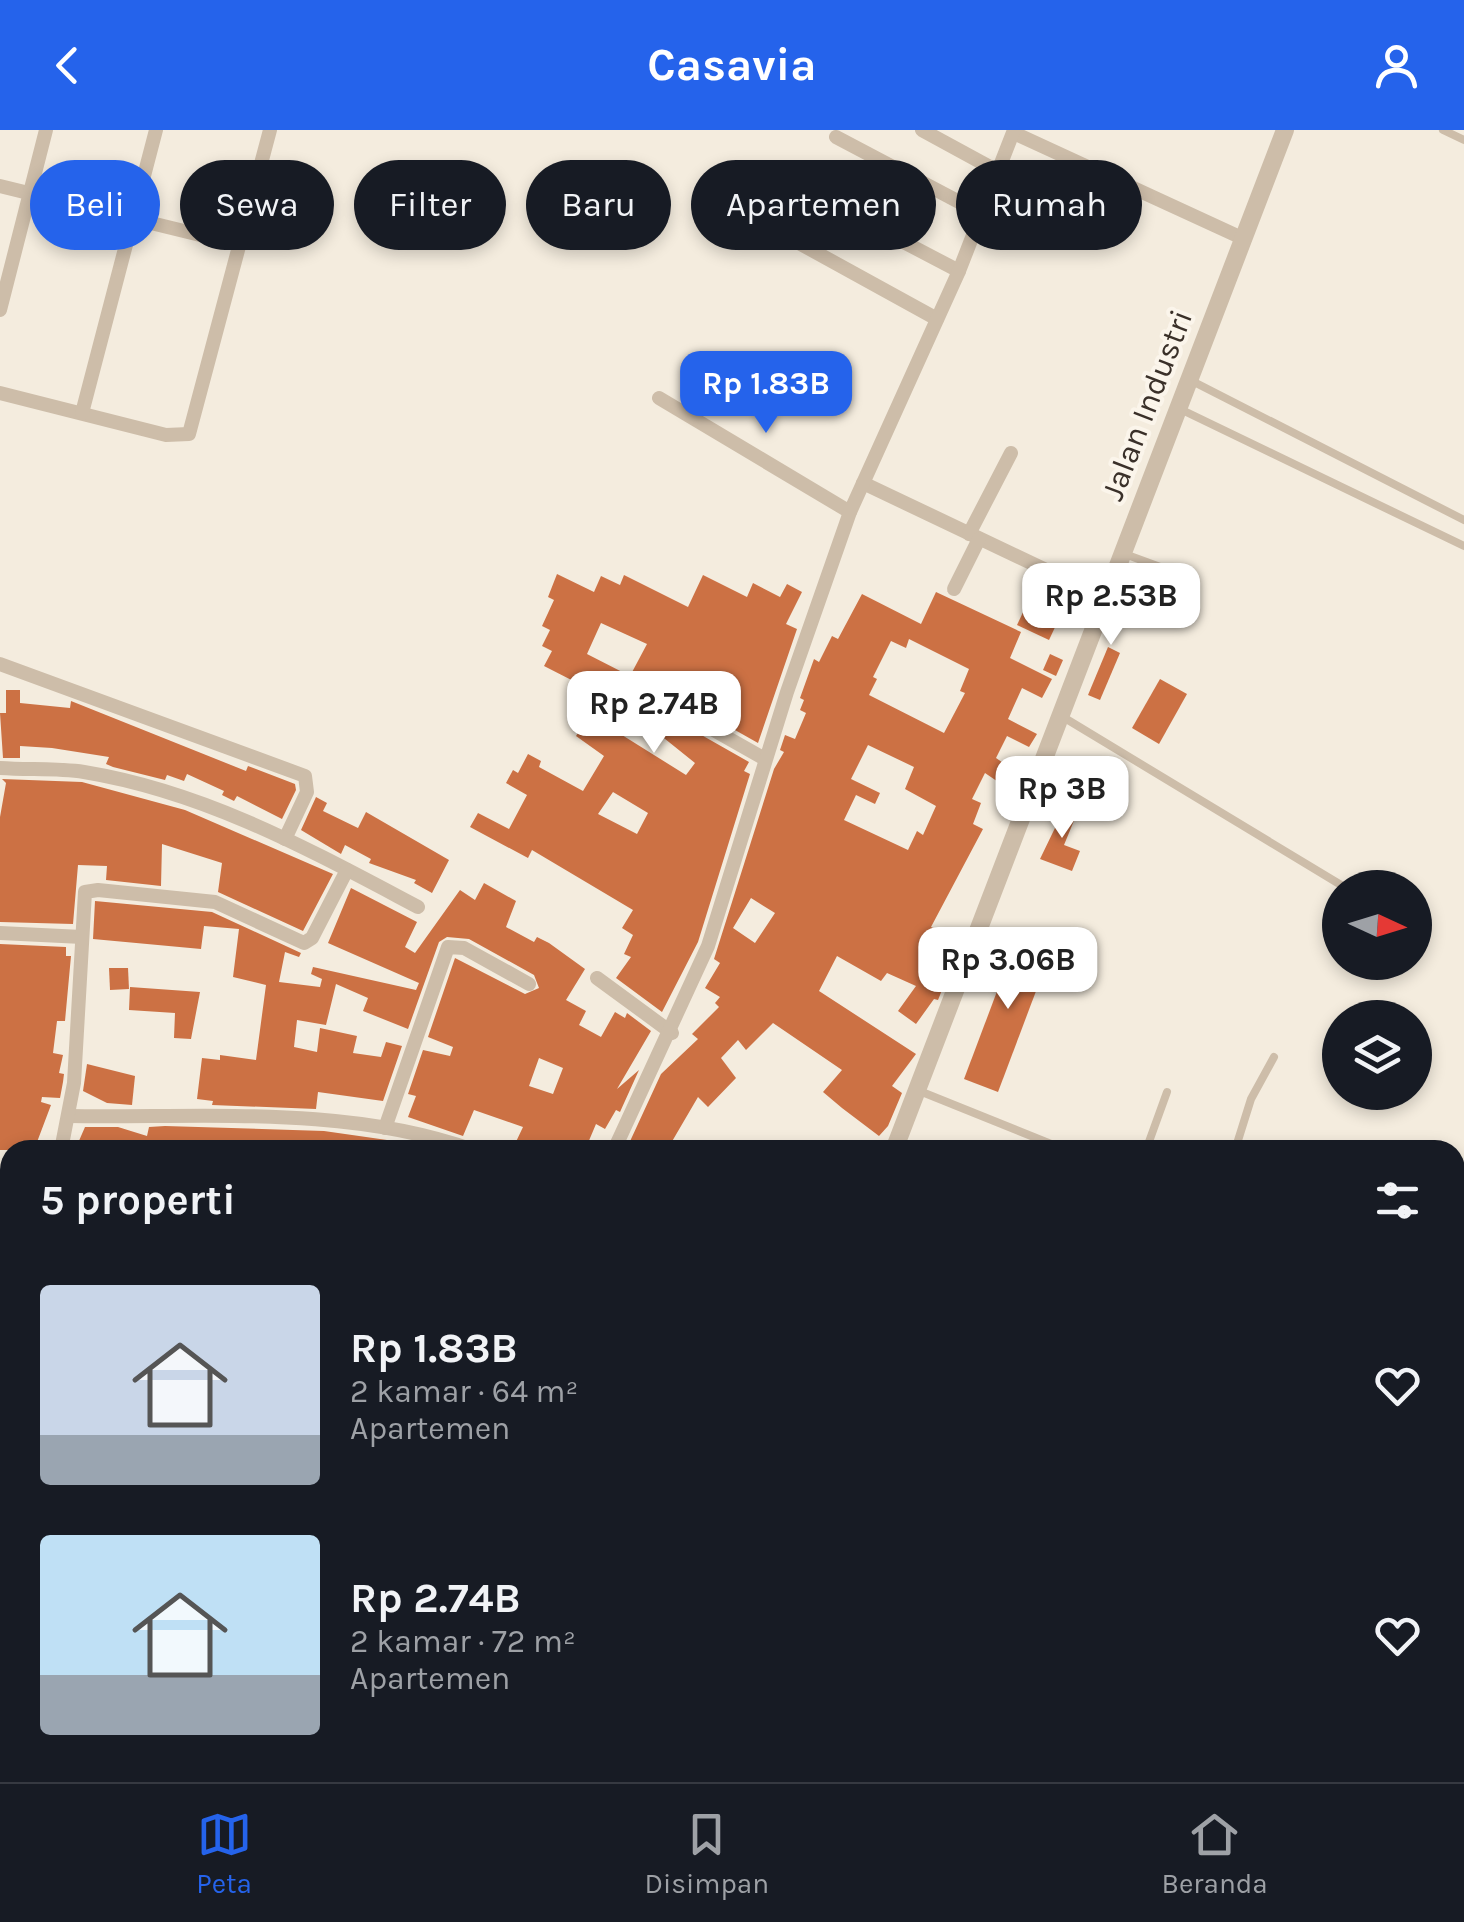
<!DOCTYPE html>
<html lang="id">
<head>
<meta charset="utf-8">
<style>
	:root { --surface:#171b24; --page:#20242c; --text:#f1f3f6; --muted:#9ea1a6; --line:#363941; --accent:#2563eb }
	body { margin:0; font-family:Karla,sans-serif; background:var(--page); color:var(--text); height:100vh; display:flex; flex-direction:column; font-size:38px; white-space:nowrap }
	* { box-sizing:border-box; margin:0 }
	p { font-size:32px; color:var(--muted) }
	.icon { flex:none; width:55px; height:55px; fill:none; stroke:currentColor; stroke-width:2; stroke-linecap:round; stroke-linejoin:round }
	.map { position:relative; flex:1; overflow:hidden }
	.drawer { position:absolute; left:0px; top:1010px; width:1465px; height:642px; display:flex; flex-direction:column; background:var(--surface); border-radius:30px 30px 0 0; box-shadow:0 5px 15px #0003 }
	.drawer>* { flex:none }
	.hud { position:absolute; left:30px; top:30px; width:1405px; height:90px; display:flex; gap:20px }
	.needle { width:65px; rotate:94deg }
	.buttons { position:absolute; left:1322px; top:740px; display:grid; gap:20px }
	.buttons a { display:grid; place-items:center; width:110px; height:110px; border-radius:50%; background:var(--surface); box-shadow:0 5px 15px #0003; font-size:50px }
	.price { position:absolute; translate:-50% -85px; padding:0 22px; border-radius:20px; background:#fff; color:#222; font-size:32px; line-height:65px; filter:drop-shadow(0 2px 5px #0008) }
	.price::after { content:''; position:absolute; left:50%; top:60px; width:30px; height:22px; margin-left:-15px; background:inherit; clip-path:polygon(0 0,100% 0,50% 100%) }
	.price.current { background:var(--accent); color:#fff }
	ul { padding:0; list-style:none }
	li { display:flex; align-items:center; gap:30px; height:250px; padding:0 40px }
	li span { display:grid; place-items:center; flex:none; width:280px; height:200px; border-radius:10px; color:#555 }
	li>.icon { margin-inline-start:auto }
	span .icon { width:120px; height:120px; fill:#fffc; stroke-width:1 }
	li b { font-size:42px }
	h2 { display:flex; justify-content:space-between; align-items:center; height:120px; padding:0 40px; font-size:42px }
	.chip { padding:0 35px; border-radius:45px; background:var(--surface); box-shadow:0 5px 15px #0003; font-size:35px; line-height:90px }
	.chip.current { background:var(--accent); color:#fff }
	header { display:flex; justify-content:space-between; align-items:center; height:130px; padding:0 40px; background:var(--accent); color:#fff; font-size:45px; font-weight:700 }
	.tabs { display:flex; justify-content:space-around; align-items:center; height:140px; border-top:2px solid var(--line); background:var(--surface); font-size:28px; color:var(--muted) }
	.tabs a { display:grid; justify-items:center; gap:5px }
	.tabs .current { color:var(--accent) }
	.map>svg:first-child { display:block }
</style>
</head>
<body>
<header><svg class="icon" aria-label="back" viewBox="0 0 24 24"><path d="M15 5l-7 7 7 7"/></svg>Casavia<svg class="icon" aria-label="person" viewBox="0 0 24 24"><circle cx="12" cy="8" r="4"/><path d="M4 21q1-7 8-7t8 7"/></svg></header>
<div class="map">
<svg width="1464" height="1652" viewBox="0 0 1464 1652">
	<rect width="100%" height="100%" fill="#f4ecde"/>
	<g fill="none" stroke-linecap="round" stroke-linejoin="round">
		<!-- canal -->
		<path stroke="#7babb3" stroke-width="18" d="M1455,1579L1464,1582"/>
		<!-- river -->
		<g stroke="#7babb3" stroke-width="30">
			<path d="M1455,1205H1464"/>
			<path d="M1075,1652L1079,1642"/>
		</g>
	</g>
	<!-- building -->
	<g fill="#cc7144" fill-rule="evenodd">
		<path d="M557,444L594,462L601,446L620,455L624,445L688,477L703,445L747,467L753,453L780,467L787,454L802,462L786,494L797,499L758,613L641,547L626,552L631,565L749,632L744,641L750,644L698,812L662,882L616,848L631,827L624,824L633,805L622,798L633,780L532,720L528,728L470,697L478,683L509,699L527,665L506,653L513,640L518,643L528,624L541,631L539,637L583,661L604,626L576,606L590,585L686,645L695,633L644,592L646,589L616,570L625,558L596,544L589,559L544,536L552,521L542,516L550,500L542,496L554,470L548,467ZM601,493L647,514L630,546L587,524ZM613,662L648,683L637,704L598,684Z"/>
		<path d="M936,462L1021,502L1010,528L1052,549L1042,568L1022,558L1008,589L1037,604L1029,617L1007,606L996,628L1021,645L1010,660L985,643L972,669L981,673L973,694L983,699L931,797L956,809L937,852L944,855L938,870L934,869L916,894L898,881L916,856L887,843L881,851L837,826L819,861L916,924L892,956L902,963L888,996L879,1006L842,978L823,962L842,940L773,893L746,920L738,910L721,928L736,948L708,977L698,967L667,1020H626L661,944L698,909L692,904L719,877L715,873L720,867L705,858L720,833L714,829L774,639L784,622L780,620L785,605L795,609L806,583L800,580L804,570L800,568L814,529L819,532L832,506L838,509L862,464L921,494ZM909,509L969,539L960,561L965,563L944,603L869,565L877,549L873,547L891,511L906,518ZM868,615L914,637L905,659L936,676L923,705L917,701L908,720L844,690L856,665L875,674L880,663L851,649ZM751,768L775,783L755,813L733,798Z"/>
		<path d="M1025,478L1057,493L1049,510L1017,495Z"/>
		<path d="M1108,517L1120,523L1100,570L1088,565Z"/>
		<path d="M1050,524L1063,530L1056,546L1043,540Z"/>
		<path d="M1160,549L1187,564L1159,614L1132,598Z"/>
		<path d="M6,560H20V573L70,578L71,571L246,641L248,636L295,654L296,660L282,689L237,666L234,671L222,665L224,661L187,644L184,651L167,645L165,650L113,637L106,634L109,627L52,618L20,616V628H3L0,583H6Z"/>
		<path d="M2,649L82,652L185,680L333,744L303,801L218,762L222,733L162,714L161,756L106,750L107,736L78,735L73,794L0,792V687L6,653Z"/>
		<path d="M316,667L327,673L323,681L358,698L366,682L449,730L432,763L414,753L416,750L369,733L371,729L345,715L341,724L301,700Z"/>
		<path d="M1068,671L1080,676L1064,715L1080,721L1072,741L1040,729Z"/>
		<path d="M484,753L516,771L506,797L534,812L537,807L549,813L585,839L566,870L586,881L579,895L601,907L615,882L625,888L627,883L651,901L617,959L639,940L620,982L616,980L605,999L596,994L585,1020H524L514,1016L523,997L474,980L463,1006L408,987L416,966L408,964L423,920L450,926L453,917L428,907L455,828L525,864L539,858L534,845L469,809L447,807L439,812L408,899L363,881L368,868L336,854L326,895L297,890L294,917L317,922L320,898L357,906L353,923L381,927L386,912L402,916L383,971L318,962L316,979L212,975L213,971L197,969L202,928L220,930V925L256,930L266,855L233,847L239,799L204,796L201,819L93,809L95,771L212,782L301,823L299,827L285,822L279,852L320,857L322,849L311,844L313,837L416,860L419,853L328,813L351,758L417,792L405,817L415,823L460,760L475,770ZM539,928L563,938L553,964L529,956Z"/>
		<path d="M1019,803L1053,816L998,962L964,949Z"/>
		<path d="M0,814L66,817V826H71L65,891H57L53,923L63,925L59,943L64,944L63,952L60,968L42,967L41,972L51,975L34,1020H0Z"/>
		<path d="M109,838H128L129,859L110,860Z"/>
		<path d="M130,857L200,862L191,909L174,908L175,883L129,880Z"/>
		<path d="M87,934L135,946L132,975L107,973L83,961Z"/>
		<path d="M165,996L324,1001L408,1013L405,1020H75L85,997H118L147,1006L149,997Z"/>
	</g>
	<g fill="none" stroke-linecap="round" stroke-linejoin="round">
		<!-- service -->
		<g stroke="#cdbda9" stroke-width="8">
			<path d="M1443,0L1464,10"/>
			<path d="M1192,251L1464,390"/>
			<path d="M1180,279L1464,416"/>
			<path d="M1122,423L1193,449"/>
			<path d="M1063,587L1346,758"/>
			<path d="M1415,795L1418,797"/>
			<path d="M917,960L1066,1020"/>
			<path d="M1146,1020L1167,962"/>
			<path d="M1235,1020L1251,969L1274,927"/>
			<path d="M1455,1192H1464"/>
			<path d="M1455,1255L1464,1258"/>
			<path d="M1455,1540L1464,1542"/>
			<path d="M897,1642L913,1647"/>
			<path d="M297,1652L299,1642"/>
		</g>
		<!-- minor -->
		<g stroke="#cdbda9" stroke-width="14">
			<path d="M922,0L999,42"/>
			<path d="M1014,3L1242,108"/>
			<path d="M836,7L982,84"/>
			<path d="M0,56L237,114"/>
			<path d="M808,62L959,141"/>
			<path d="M768,96L937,189"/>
			<path d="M0,180L46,0"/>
			<path d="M0,263L166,305L189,304L270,0"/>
			<path d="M659,268L850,382"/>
			<path d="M82,283L156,0"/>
			<path d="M863,353L1105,468"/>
			<path d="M969,404L1011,323"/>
			<path d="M954,459L979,409"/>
			<path d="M0,534L305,646L307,662L285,709"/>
			<path d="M636,556L765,629"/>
			<path d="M0,638C28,640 57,638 84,642C206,662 310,720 418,777"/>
			<path d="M0,803L82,807"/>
			<path d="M597,848L672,903"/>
			<path d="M70,986C202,988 347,975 473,1020"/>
			<path d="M385,998L448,817L464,818L529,854"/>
			<path d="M61,1020L74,953L85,762L98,760L215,772L304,813L312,808L347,740"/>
			<path d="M614,1020L708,816L787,562L850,382L959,141L1014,0"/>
			<path d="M0,1163L10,1140"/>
			<path d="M0,1351L10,1353"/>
			<path d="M1260,1642L1293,1652"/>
			<path d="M937,1652L940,1642"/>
		</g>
		<!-- tertiary -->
		<path stroke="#cdbda9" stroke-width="18" d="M894,1020L1285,0"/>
		<!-- trunk -->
		<g stroke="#6c5a4d" stroke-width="22">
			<path d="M0,1199L10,1201"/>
			<path d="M0,1221L10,1224"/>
			<path d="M1455,1623L1464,1626"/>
			<path d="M1449,1642L1464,1647"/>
		</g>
		<!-- rail -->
		<g stroke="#3a3029" stroke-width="5" stroke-dasharray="2.5 8" stroke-linecap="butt">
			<path d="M0,1312L10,1315"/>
			<path d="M1371,1642L1404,1652"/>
		</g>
	</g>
	<g text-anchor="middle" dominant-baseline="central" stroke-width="8" stroke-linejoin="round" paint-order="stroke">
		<!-- street labels -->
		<g font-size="32" fill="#3a3029" stroke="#fbf5eb">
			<text transform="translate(1147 275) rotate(-69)">Jalan Industri</text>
		</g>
	</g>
</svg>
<div class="buttons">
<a><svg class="needle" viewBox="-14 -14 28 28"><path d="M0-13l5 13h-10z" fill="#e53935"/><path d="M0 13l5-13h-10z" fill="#9ea1a6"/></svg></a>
<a><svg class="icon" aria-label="layers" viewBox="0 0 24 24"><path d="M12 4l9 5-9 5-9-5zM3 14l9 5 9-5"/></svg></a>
</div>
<b class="price current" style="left:766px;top:306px">Rp 1.83B</b>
<b class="price" style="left:1111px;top:518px">Rp 2.53B</b>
<b class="price" style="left:654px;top:626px">Rp 2.74B</b>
<b class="price" style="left:1062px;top:711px">Rp 3B</b>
<b class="price" style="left:1008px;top:882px">Rp 3.06B</b>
<div class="hud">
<a class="chip current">Beli</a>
<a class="chip">Sewa</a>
<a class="chip">Filter</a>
<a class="chip">Baru</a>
<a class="chip">Apartemen</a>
<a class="chip">Rumah</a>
</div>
<section class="drawer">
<h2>5 properti<svg class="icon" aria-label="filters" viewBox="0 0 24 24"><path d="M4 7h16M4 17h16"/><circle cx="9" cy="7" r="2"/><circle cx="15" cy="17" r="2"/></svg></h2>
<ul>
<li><span style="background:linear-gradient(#c9d6e8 75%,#9aa5b1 0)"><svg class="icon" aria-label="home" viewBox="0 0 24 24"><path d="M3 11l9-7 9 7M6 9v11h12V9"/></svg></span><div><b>Rp 1.83B</b><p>2 kamar · 64 m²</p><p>Apartemen</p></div><svg class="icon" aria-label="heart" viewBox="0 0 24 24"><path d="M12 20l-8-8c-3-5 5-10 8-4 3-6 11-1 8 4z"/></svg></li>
<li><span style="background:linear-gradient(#bfe0f5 70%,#9aa5b1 0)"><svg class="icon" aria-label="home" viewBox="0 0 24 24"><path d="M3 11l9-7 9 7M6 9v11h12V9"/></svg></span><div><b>Rp 2.74B</b><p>2 kamar · 72 m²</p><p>Apartemen</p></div><svg class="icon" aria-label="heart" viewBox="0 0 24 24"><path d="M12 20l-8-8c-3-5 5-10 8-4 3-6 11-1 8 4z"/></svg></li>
</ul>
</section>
</div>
<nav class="tabs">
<a class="current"><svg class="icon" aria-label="map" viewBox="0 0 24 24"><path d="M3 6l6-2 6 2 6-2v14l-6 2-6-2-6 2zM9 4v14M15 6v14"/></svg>Peta</a>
<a><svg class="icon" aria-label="saved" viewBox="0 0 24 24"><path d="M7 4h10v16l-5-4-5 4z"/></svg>Disimpan</a>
<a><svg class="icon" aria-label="home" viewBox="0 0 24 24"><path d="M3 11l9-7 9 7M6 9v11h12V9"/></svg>Beranda</a>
</nav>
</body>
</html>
